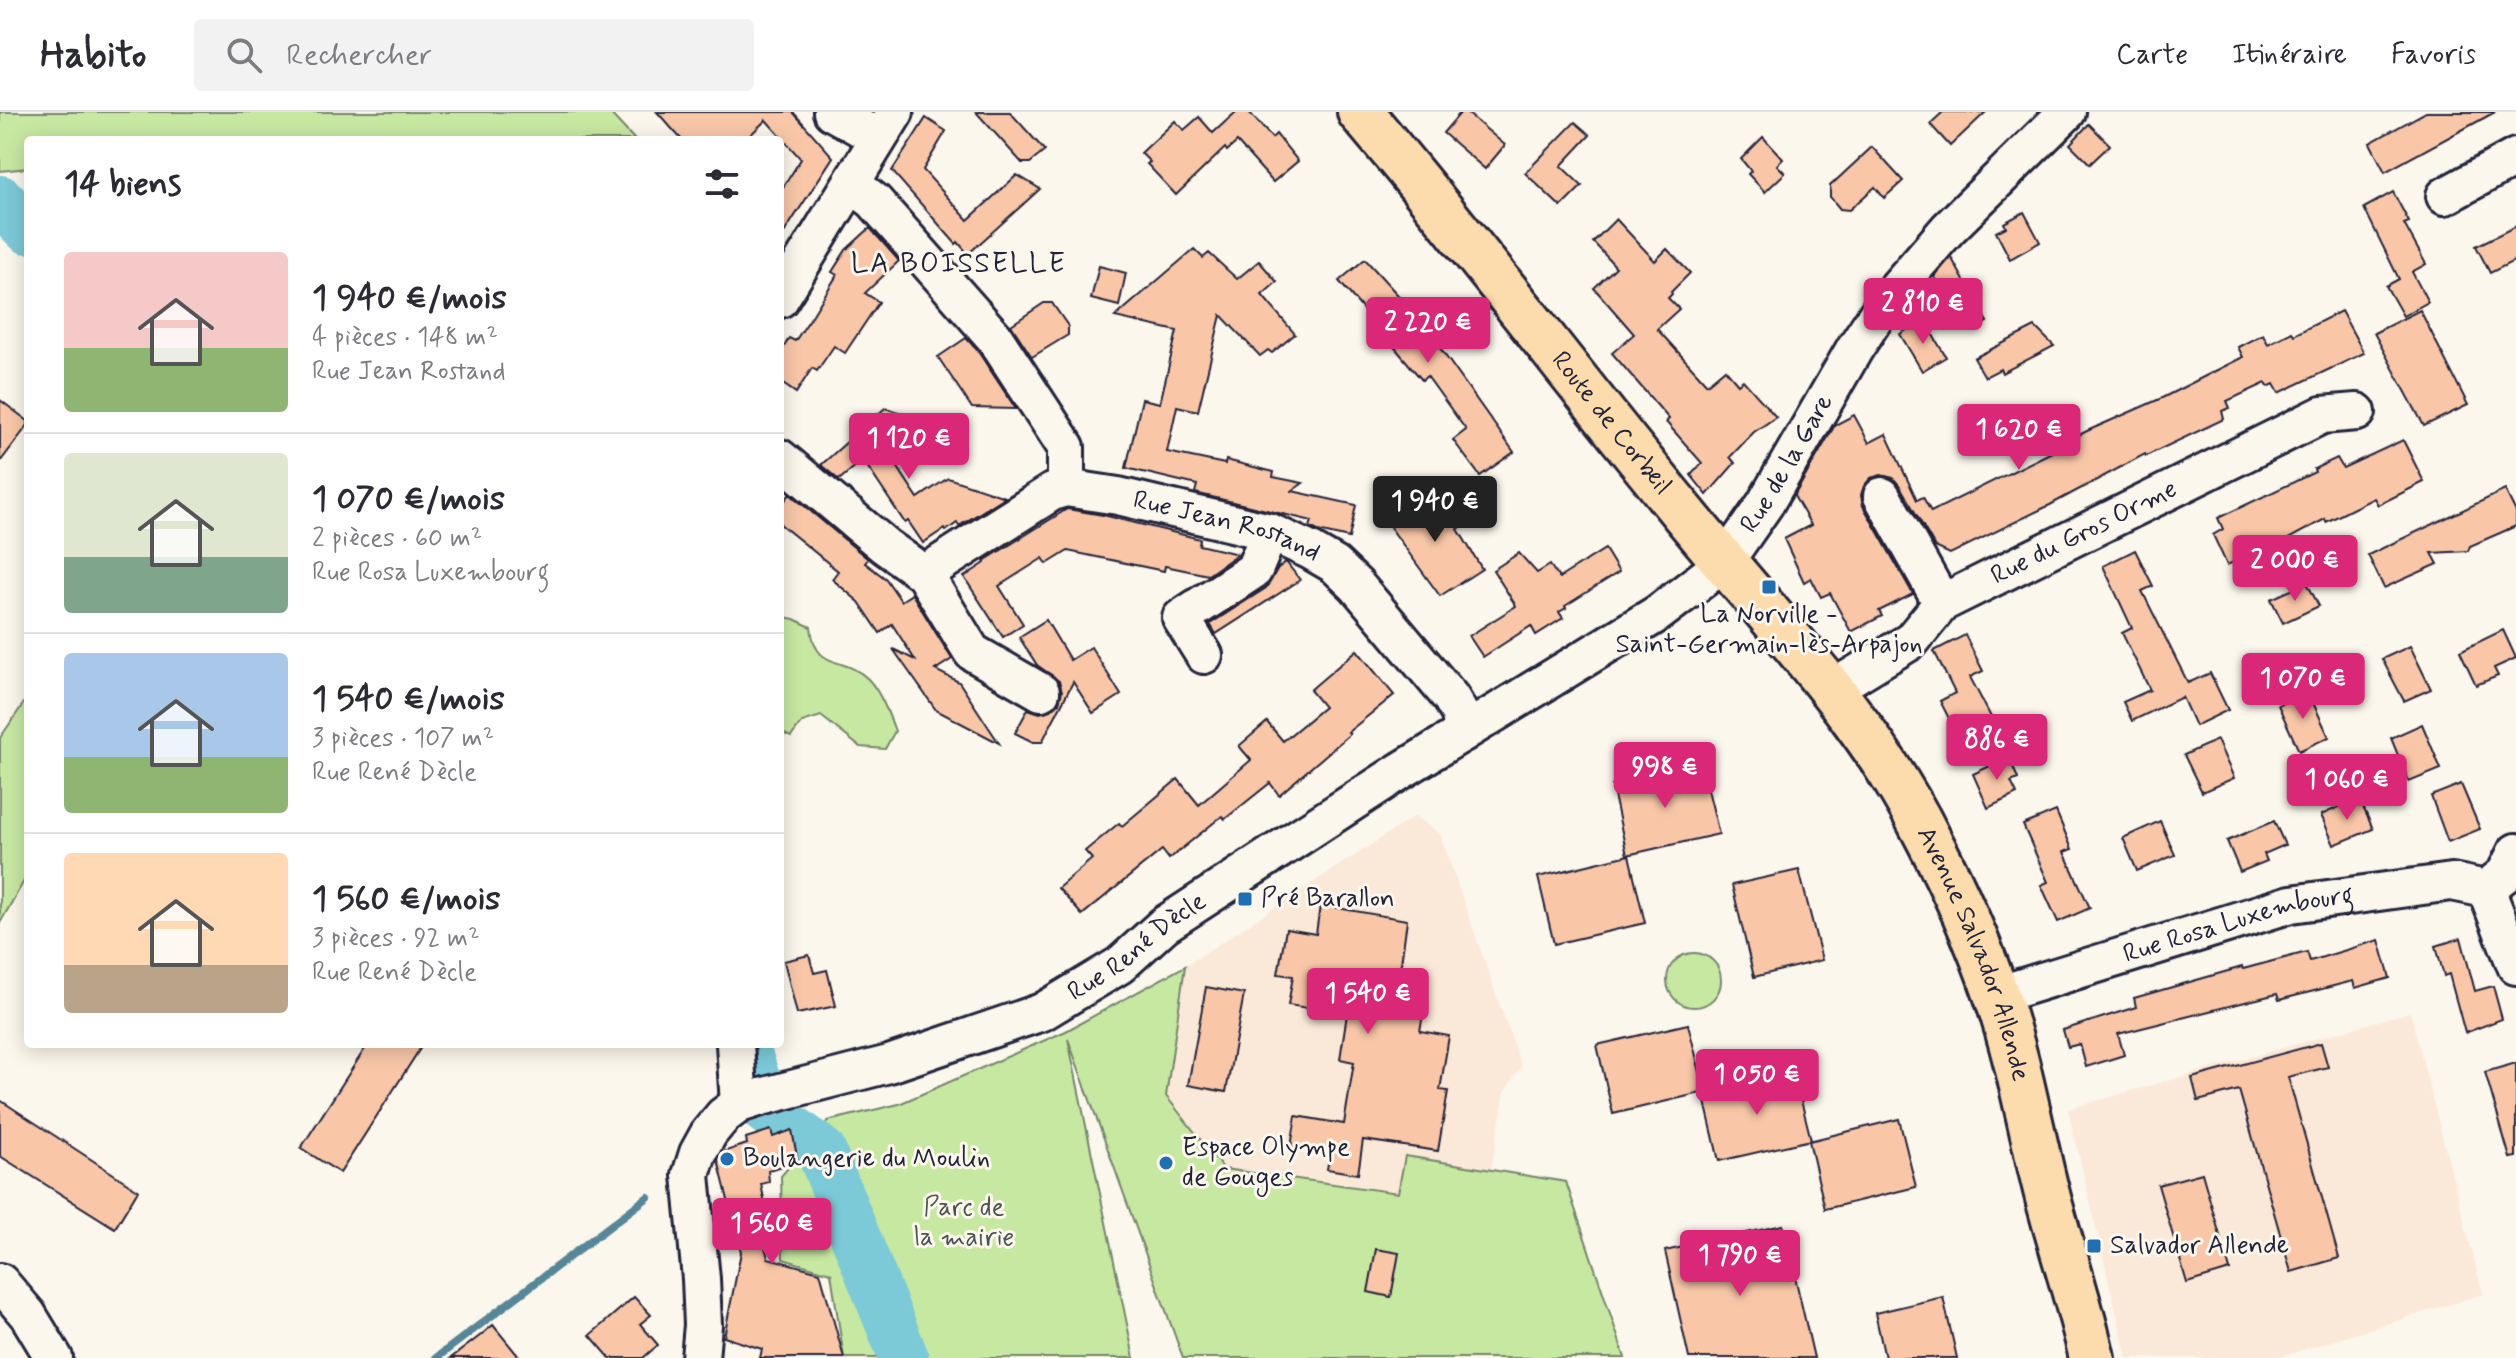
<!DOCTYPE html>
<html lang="fr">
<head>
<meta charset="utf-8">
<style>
	:root { --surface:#fff; --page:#f2f2f3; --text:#2b2b33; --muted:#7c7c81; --line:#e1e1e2; --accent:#db2777 }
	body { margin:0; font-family:Mynerve,sans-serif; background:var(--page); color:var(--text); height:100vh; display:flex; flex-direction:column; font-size:30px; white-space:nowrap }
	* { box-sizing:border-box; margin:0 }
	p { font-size:26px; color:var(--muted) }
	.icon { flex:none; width:44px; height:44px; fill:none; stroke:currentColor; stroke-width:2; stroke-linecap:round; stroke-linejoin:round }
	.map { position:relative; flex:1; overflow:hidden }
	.panel { position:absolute; left:24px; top:24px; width:760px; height:912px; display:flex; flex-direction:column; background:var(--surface); border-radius:8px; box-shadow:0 4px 20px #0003 }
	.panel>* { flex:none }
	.price { position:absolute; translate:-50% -68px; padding:0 18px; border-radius:8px; background:var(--accent); color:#fff; font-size:26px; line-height:52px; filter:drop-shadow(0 2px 4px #0008) }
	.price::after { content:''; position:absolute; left:50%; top:48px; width:24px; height:18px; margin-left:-12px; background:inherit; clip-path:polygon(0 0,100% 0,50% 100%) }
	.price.selected { background:#222; color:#fff }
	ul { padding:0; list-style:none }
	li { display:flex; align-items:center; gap:24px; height:200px; padding:0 40px }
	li+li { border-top:2px solid var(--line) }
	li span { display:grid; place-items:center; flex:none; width:224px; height:160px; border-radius:8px; color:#555 }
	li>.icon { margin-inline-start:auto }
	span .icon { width:96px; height:96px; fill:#fffc; stroke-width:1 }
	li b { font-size:34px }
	h2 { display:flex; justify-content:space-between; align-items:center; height:96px; padding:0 40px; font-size:34px }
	header { display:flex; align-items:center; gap:48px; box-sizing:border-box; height:112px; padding:0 40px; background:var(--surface); border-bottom:2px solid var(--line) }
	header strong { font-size:38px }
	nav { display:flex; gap:44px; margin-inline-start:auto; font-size:28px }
	.search { width:560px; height:72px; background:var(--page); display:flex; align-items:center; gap:20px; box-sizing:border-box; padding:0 28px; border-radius:8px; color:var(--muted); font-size:30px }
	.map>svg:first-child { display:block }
</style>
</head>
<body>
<header>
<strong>Habito</strong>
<div class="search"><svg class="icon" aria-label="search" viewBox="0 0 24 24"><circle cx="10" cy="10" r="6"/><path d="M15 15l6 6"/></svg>Rechercher</div>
<nav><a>Carte</a><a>Itinéraire</a><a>Favoris</a></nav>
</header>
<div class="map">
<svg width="2516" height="1246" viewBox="0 0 2516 1246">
	<rect width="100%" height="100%" fill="#fbf7ec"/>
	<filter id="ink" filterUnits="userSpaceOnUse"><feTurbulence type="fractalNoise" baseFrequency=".0125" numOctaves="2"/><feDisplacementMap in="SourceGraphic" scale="16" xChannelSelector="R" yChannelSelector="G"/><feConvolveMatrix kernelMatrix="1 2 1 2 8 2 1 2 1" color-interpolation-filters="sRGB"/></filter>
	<g filter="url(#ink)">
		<!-- built -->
		<g fill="#fae9d8">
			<path d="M1415,704L1440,722L1521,954L1505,979L1491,1058L1405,1045L1399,1081L1224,1057L1166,984L1185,854Z"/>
			<path d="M2410,900L2483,1182L2277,1246H2127L2068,997Z"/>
		</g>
		<!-- green -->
		<g fill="#c7e8a1" stroke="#74856e" stroke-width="2">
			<path d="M0,0H609L635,28H28V56L0,59Z"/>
			<path d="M780,504L794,507L811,515C815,560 844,543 868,567C880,579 889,603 895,619L885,637L860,635L821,604L802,610L791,625L780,620Z"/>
			<path d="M28,585V762L0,811V626Z"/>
			<circle cx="1694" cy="868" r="27"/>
			<path d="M1185,854L1166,984L1224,1057L1398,1081L1405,1044L1566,1070L1625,1246H1183L1068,927L1134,1246H844L831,1161L783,1147L781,1064L828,1009L899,992L1066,919Z"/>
		</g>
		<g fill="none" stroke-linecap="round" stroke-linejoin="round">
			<!-- stream -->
			<path stroke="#578699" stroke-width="8" d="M436,1246L648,1085"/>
			<!-- river -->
			<g stroke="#7bc9d8" stroke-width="50">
				<path d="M0,88L28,117"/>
				<path d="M746,939L765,997L821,1039L904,1246"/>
			</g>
		</g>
		<!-- building -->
		<g fill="#f9c7a8" stroke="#22223b" stroke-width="2">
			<path d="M657,0H793L833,45L780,127V80L801,47L766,8L745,28H682Z"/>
			<path d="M976,0H1010L1045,39L1030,51H1022Z"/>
			<path d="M1236,0H1249L1272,26L1276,22L1298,49L1273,70L1237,30L1227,39L1225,36L1176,83L1147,52L1150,50L1141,41L1175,9L1184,18L1199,5L1213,21Z"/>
			<path d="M1461,0H1466L1505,33L1485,57L1443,21Z"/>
			<path d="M1943,0H1986L1950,34L1930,12Z"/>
			<path d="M2426,0H2495L2385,60L2370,31Z"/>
			<path d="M926,6L946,19L923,58L968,108L1017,63L1040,77L968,142L958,130L956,132L892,59Z"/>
			<path d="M1575,10L1590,23L1561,54L1582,74L1561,95L1525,61Z"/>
			<path d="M2089,12L2110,33L2090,52L2070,32Z"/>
			<path d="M1763,25L1783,47L1777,53L1785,61L1765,80L1748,62L1751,59L1741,47Z"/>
			<path d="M1872,35L1903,69L1884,86L1875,75L1849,98L1840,97L1830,85V74Z"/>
			<path d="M2393,80L2409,110L2404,112L2426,152L2412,160L2428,190L2403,204L2386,174L2399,167L2364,96Z"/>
			<path d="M2024,100L2040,130L2010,147L1996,120L2006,115L2004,111Z"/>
			<path d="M1616,107L1655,149L1667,137L1690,161L1671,180L1672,182L1668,186L1679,197L1657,217L1707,272L1725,257L1738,272L1743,268L1776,305L1754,320L1730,345L1735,351L1707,383L1691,363L1702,351L1666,310L1669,307L1612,241L1634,222L1594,176L1616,155L1593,130Z"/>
			<path d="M2516,114V148L2490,161L2476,134Z"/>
			<path d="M870,116L899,149L865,181L879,190L845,241L834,234L817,259L812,256L796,281L780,270V242L789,226L795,229L812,204L837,163L832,160L846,138Z"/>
			<path d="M1194,137L1203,146L1209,141L1237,167L1259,149L1277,170L1262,183L1295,222L1272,241L1268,238L1260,244L1221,203L1198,299L1177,294L1167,340L1225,352L1226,348L1274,360L1273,365L1303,371L1292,379L1356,393L1349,426L1318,419L1310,415L1312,409L1195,381L1197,373L1126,356L1142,287L1160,291L1177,219L1115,205Z"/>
			<path d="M1951,145L1987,210L1979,215L1934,165Z"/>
			<path d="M1365,147L1417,204L1514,340L1480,364L1453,328L1466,318L1427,264L1422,268L1339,169Z"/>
			<path d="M1099,154L1126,161L1119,194L1091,187Z"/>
			<path d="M1044,191H1052L1068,214V223L1032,245L1011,213Z"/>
			<path d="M2420,198L2468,293L2424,314L2374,221Z"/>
			<path d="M2341,199L2364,241L2279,281L2274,272L2268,275L2266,271L2227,289L2230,296L2222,299L2224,307L2146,344L2145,342L2050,393L1950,442L1935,435L1900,374L1893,366L1881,363L1871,366L1864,374L1861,383L1863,394L1913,482L1879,499L1882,504L1851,520L1830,481L1821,485L1811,466L1804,470L1784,427L1811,413L1794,384L1835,313L1854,303L1869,331L1886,322L1917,388L1923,385L1931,400L2064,334L2063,331L2087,319L2162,286L2243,245L2238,235L2263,222L2268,232L2292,220L2294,223Z"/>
			<path d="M1924,208L1946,245L1922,259L1900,222Z"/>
			<path d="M2035,215L2054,234L2002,261L2000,257L1985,265L1974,246Z"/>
			<path d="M966,226L977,238L1016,297L972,296L938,245Z"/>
			<path d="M0,288L28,309V313L0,350Z"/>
			<path d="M885,296L912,304L882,331L891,344L890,347L893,348L918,386L948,366L1005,385L959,414L957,411L946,419L944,417L923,431L908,409L905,411L863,348L839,368L821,353Z"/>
			<path d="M2403,328L2424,370L2378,393L2374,386L2326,410L2325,407L2237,455L2234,450L2227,453L2213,423L2223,417L2218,406L2315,360L2314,357L2337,346L2343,356Z"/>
			<path d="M2505,378L2516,400V414L2470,434L2468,439L2432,441L2438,452L2384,476L2368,443Z"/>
			<path d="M790,382L868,447L865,451L886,467L901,489L912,482L952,547L935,558L959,570L999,631L936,598L893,537L915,548L892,512L880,521L859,490L832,467L838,459L780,412V395Z"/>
			<path d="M1414,388L1425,402L1446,388L1463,414L1458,417L1482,457L1440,484L1385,408Z"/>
			<path d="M1067,397L1103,403L1200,427L1199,433L1238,442L1208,463L1165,454L1164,459L1068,439L1047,452L1043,446L999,474L1023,512L1003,525L964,465L985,451L984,449Z"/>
			<path d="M1605,437L1619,460L1565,494L1566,496L1559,500L1563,506L1536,523L1531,514L1483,545L1469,524L1516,494L1493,458L1519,441L1537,461L1550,453L1559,466Z"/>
			<path d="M2135,438L2153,474L2142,479L2188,571L2210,561L2228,598L2195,614L2182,585L2132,609L2123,590L2150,578L2122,521L2132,516L2103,454Z"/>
			<path d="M1286,450L1300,468L1216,522L1210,512L1266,476L1278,456Z"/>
			<path d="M2307,471L2319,494L2283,511L2271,487Z"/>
			<path d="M1046,508L1070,548L1091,535L1121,583L1093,601L1073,570L1042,630H1033L1015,621L1028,597L1040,601L1051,598L1059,591L1062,579L1059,569L1037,553L1019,525Z"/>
			<path d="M2503,518L2516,546L2494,556L2498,564L2476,573L2460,539Z"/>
			<path d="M1965,523L1983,559L1970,565L1992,607L1958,624L1940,589L1955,581L1934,539Z"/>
			<path d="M2410,534L2431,577L2404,589L2382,547Z"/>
			<path d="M1357,538L1394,583L1348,620L1350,622L1279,683L1270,671L1225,707L1222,704L1169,747L1162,738L1082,803L1058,776L1092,747L1085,739L1119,711L1122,714L1178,667L1199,693L1251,648L1239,634L1267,610L1283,629L1324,595L1310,578Z"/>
			<path d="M2308,580L2329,625L2299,639L2278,593Z"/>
			<path d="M2422,612L2441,657L2409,670L2391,626Z"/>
			<path d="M2217,628L2234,666L2202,680L2184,643Z"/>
			<path d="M2009,645L2018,667L2011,670L2017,682L1988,696L1973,662Z"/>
			<path d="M1702,653L1719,722L1627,743L1612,674Z"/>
			<path d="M2461,672L2480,717L2448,730L2431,684Z"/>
			<path d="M2359,686L2373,717L2334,733L2321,703Z"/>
			<path d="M2056,699L2072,737L2064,740L2090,796L2058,810L2041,773L2048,770L2023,713Z"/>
			<path d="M2160,709L2175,743L2137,759L2123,726Z"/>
			<path d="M2274,709L2285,733L2264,742L2267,749L2240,760L2227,729Z"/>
			<path d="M1629,743L1645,811L1554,832L1538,765Z"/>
			<path d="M1799,758L1822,848L1754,865L1732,773Z"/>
			<path d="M1320,793L1407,808L1397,881L1426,886L1420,919L1449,924L1440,978L1448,979L1438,1039L1363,1028L1358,1062L1327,1057L1330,1042L1291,1035L1296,1004L1344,1012L1354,950L1340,947L1347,902L1288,893L1293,864L1278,862L1286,817L1316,822Z"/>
			<path d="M2461,826L2475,879L2493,874L2502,907L2465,921L2449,862L2444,864L2436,834Z"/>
			<path d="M2379,828L2390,866L2355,876L2353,869L2279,888L2277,882L2118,922L2124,943L2086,955L2080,932L2068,935L2063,918L2136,895L2134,886L2242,855L2243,857L2307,840L2310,849Z"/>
			<path d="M809,843L814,861L827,858L836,894L797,902L784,849Z"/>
			<path d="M1206,875L1244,882L1226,980L1188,973Z"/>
			<path d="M1688,912L1705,980L1613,1002L1597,933Z"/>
			<path d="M2321,931L2328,955L2288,965L2339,1146L2291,1160L2239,978L2198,989L2192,966Z"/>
			<path d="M368,932H423L340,1061L301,1036Z"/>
			<path d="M2516,951V1045L2510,1046L2485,960Z"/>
			<path d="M1794,960L1811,1028L1719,1049L1703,981Z"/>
			<path d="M0,988L138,1078L115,1116L0,1044Z"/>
			<path d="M1899,1007L1916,1075L1825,1097L1809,1029Z"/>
			<path d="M771,1018L773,1025L792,1018L798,1050L768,1058L769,1070L761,1072L765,1092L754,1095L768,1146L820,1160L844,1246H760L762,1237L724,1225L741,1140L718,1048L723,1040L747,1032L746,1026Z"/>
			<path d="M2202,1061L2230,1158L2187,1171L2158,1073Z"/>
			<path d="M1783,1113L1814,1246H1689L1665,1139Z"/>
			<path d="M1376,1137L1399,1141L1391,1185L1368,1180Z"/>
			<path d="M634,1185L651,1203L640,1212L658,1233L643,1246H610L590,1223Z"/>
			<path d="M1943,1185L1957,1246H1885L1875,1201Z"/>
			<path d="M493,1213L520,1246H451L481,1223Z"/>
		</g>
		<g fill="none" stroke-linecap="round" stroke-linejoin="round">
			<defs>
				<g id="minor">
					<path d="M832,0L877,25"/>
					<path d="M852,72L874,89L994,225L1066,335V376"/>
					<path d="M2445,84L2516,45"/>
					<path d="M780,187L895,0"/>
					<path d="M780,346L885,434L924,462L972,540L1041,580"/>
					<path d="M1882,384L1942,491"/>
					<path id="s1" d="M924,462L1052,380L1066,376L1118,384L1270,420L1311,439L1335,453L1356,473L1451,586L1460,602L1463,621"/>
					<path d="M1204,543L1181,506L1254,458L1270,420"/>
					<path id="s2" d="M1832,577L1911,529L1942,491L2322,303L2357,300"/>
					<path d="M2486,777L2516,854"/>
					<path d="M2486,777L2505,762L2516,740"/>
					<path id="s3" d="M1997,883L2291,792L2452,770L2486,777"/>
					<path d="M735,932L739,992"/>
					<path d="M0,1170L28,1203L54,1246"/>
					<path id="s4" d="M700,1246L703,1213L701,1167L691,1063L698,1041L709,1021L723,1004L739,992L761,985L889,952L1042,900L1120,853L1164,813L1399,660L1657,502L1724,451L1765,392L1855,236L1888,186L1948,117L2067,0"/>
				</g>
				<g id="major">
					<path id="s5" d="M1360,0C1470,129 1572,266 1680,397C1767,504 1866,602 1928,726C1954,776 1978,829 1996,882C2019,947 2030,1016 2047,1082C2061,1137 2080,1191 2092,1246"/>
				</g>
			</defs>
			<!-- minor casing -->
			<use href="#minor" stroke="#22223b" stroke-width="42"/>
			<!-- major casing -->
			<use href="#major" stroke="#22223b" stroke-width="50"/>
			<!-- minor -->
			<use href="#minor" stroke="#fbf7ec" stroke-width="36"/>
			<!-- major -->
			<use href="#major" stroke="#fcdcac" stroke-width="44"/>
		</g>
	</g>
	<!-- markers -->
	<g fill="#1f6fb2" stroke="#fbf7ec" stroke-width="3">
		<rect x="1761" y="467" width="16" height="16" rx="4"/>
		<rect x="1237" y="779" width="16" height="16" rx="4"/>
		<circle cx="727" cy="1047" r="8"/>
		<circle cx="1166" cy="1051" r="8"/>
		<rect x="2086" y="1126" width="16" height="16" rx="4"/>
	</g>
	<g text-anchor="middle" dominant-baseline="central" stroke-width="6" stroke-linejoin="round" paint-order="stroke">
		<!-- street labels -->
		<g font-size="26" fill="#22223b" stroke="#fbf7ec">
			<text stroke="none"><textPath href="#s5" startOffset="400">Route de Corbeil</textPath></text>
			<text stroke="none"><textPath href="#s4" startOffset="1524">Rue de la Gare</textPath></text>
			<text stroke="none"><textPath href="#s1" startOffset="332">Rue Jean Rostand</textPath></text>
			<text stroke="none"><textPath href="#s2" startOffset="300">Rue du Gros Orme</textPath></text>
			<text stroke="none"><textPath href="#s3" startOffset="252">Rue Rosa Luxembourg</textPath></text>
			<text stroke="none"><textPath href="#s4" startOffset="704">Rue René Dècle</textPath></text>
			<text stroke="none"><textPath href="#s5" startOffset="1048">Avenue Salvador Allende</textPath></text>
		</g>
		<!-- poi labels -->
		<g font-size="26" fill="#22223b" stroke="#fbf7ec" text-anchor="start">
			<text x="1769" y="503" text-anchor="middle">La Norville -<tspan x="1769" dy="30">Saint-Germain-lès-Arpajon</tspan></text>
			<text x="1261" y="787">Pré Barallon</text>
			<text x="1182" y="1036">Espace Olympe<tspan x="1182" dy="30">de Gouges</tspan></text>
			<text x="743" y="1047">Boulangerie du Moulin</text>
			<text x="2110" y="1134">Salvador Allende</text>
		</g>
		<!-- park labels -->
		<g font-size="26" fill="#4b5454" stroke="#fbf7ec">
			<text x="964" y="1096">Parc de<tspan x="964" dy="30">la mairie</tspan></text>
		</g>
		<!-- neighbourhood labels -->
		<g font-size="28" letter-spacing="2" fill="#22223b" stroke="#fbf7ec">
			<text x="959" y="152">LA BOISSELLE</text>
		</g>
	</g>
</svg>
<b class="price" style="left:1923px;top:234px">2 810 €</b>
<b class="price" style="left:1428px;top:253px">2 220 €</b>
<b class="price" style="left:2019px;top:360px">1 620 €</b>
<b class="price" style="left:909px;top:369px">1 120 €</b>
<b class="price selected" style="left:1435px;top:432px">1 940 €</b>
<b class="price" style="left:2295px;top:491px">2 000 €</b>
<b class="price" style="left:2303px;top:609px">1 070 €</b>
<b class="price" style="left:1997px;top:670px">886 €</b>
<b class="price" style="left:1665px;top:698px">998 €</b>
<b class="price" style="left:2347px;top:710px">1 060 €</b>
<b class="price" style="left:1368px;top:924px">1 540 €</b>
<b class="price" style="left:1757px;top:1005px">1 050 €</b>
<b class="price" style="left:772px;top:1154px">1 560 €</b>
<b class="price" style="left:1740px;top:1186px">1 790 €</b>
<section class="panel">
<h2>14 biens<svg class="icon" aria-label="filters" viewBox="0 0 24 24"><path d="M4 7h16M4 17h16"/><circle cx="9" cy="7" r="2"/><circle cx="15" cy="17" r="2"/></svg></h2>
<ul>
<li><span style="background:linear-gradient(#f6c9c9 60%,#8fb573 0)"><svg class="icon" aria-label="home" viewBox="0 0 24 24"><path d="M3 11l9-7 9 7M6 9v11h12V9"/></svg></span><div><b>1 940 €/mois</b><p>4 pièces · 148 m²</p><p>Rue Jean Rostand</p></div></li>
<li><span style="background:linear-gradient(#dfe7d0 65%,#7fa58c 0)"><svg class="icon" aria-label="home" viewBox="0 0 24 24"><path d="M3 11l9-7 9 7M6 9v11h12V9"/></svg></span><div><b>1 070 €/mois</b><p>2 pièces · 60 m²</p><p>Rue Rosa Luxembourg</p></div></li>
<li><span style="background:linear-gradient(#a9c7e8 65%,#8fb573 0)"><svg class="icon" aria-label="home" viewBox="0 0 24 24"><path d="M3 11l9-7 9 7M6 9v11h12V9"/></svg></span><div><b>1 540 €/mois</b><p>3 pièces · 107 m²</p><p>Rue René Dècle</p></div></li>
<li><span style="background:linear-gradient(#ffd9b3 70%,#b9a48a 0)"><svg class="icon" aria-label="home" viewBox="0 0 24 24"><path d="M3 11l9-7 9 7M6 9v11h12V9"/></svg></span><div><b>1 560 €/mois</b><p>3 pièces · 92 m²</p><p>Rue René Dècle</p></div></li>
</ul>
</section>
</div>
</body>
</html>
